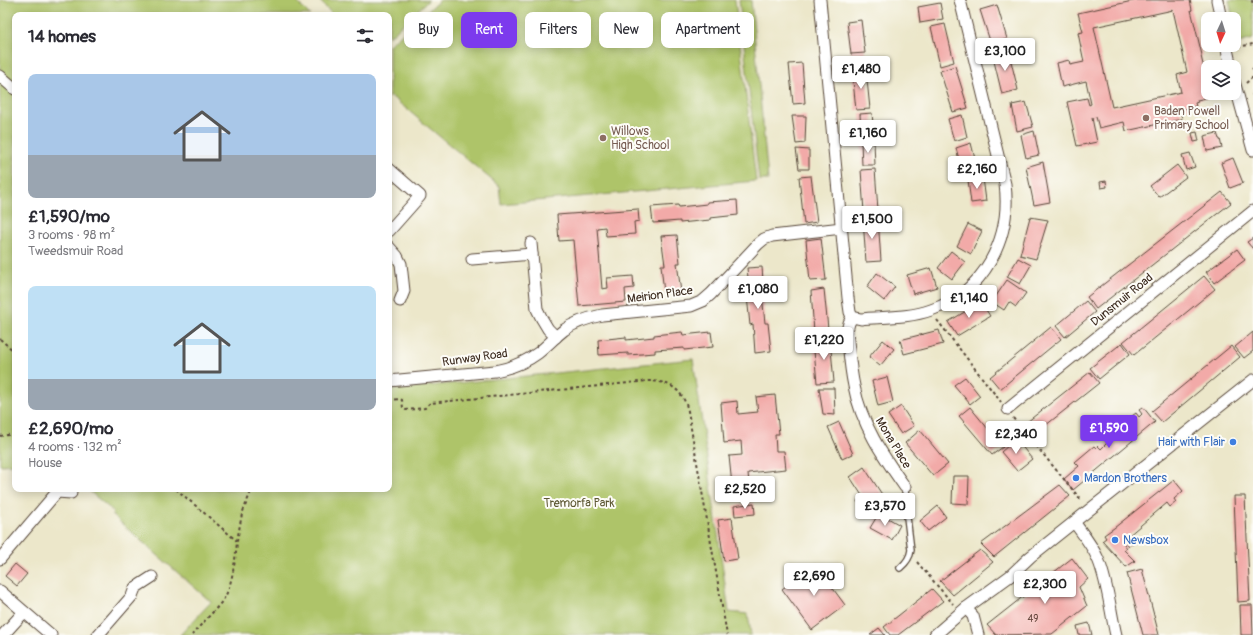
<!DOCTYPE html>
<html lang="en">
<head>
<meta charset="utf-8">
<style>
	:root { --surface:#fff; --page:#f2f2f3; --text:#2b2b33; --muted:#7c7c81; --accent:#7c3aed }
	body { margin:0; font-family:Pangolin,sans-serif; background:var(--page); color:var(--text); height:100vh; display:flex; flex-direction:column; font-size:15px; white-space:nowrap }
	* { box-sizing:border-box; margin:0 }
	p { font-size:13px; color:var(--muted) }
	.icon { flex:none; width:22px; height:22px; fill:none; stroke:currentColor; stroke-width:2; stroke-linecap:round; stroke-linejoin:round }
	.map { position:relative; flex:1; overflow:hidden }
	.panel { position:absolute; left:12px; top:12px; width:380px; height:480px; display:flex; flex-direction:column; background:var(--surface); border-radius:8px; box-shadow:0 2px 10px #0003 }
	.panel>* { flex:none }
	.banner { position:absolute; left:404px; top:12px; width:380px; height:36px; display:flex; gap:8px }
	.needle { width:26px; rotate:184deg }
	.controls { position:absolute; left:1201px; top:12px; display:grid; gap:8px }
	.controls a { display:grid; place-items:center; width:40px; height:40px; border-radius:8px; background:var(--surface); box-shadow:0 2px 10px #0003; font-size:20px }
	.price { position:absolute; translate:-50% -34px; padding:0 9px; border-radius:4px; background:#fff; color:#222; font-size:13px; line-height:26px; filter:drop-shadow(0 1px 2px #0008) }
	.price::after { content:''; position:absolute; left:50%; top:24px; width:12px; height:9px; margin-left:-6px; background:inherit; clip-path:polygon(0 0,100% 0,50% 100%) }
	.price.on { background:var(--accent); color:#fff }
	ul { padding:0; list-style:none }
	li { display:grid; align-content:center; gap:8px; height:212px; padding:0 16px }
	li span { display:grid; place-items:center; height:124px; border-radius:8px; color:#555 }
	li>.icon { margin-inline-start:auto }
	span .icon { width:72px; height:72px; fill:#fffc; stroke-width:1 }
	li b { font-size:17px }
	h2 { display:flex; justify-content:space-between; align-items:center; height:48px; padding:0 16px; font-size:17px }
	.pill { padding:0 14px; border-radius:8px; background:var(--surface); box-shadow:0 2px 10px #0003; font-size:14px; line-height:36px }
	.pill.on { background:var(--accent); color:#fff }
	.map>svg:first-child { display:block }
</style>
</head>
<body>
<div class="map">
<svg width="1253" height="635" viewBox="0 0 1253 635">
	<rect width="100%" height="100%" fill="#fdfcf7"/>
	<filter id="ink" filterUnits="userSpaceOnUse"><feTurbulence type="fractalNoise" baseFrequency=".025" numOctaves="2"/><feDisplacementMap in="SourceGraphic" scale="8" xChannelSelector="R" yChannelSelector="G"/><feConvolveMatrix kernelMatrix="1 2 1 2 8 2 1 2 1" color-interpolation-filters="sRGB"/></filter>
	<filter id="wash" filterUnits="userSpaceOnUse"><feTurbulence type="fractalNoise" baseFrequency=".012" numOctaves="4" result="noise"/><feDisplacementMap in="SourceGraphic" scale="16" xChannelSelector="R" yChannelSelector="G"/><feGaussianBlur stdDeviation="0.9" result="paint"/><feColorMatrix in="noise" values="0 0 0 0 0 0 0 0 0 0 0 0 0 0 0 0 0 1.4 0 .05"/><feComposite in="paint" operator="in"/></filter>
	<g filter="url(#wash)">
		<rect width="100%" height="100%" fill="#ece7ca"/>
		<!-- green -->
		<g fill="#aec469" stroke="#747744">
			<path d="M0,0H295L310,15H15V464L0,465Z"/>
			<path d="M319,0H429L389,37V15H333Z"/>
			<path d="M440,0H735L756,181L501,204L499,186L391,96L389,98V45Z"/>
			<path d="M739,0H751L768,180H759Z"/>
			<path d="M1229,0H1253V39L1238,43Z"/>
			<path d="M693,359L729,612L748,614L751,635H180L211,602L121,523L112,514L114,512L87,489H389V390Z"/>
		</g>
		<g id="blocks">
			<!-- building -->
			<g fill="#f2aaa8" fill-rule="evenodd">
				<path d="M1137,0H1190L1192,10H1191L1202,55L1201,56L1207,82L1208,81V93H1211V97L1197,100L1198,102L1195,103L1196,106L1180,110L1182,119L1126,131L1124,122L1099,128L1096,117L1092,118L1097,142L1077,146L1067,102L1087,98L1089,105L1091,104L1086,81L1062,87L1057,63L1069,60L1070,65L1084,62L1078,33L1083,32L1078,13ZM1173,10L1187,72L1177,75L1181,92L1112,107L1094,27Z"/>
				<path d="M940,3L943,19L920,23L918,7Z"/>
				<path d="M997,5L1007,39L991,44L980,10Z"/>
				<path d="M861,20L865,53L851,54L847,22Z"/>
				<path d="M945,24L954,62L940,66L931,27Z"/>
				<path d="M1008,49L1018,90L1002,94L992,53Z"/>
				<path d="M802,63L805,103L793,104L789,64Z"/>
				<path d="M955,66L968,108L953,112L940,71Z"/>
				<path d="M866,70L870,109L856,110L852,71Z"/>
				<path d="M1026,102L1033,127L1017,131L1012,105Z"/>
				<path d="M872,113L874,135H861L860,114Z"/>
				<path d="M962,115L967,137L954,141L948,119Z"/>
				<path d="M792,116H806L805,143L796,144Z"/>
				<path d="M1034,131L1039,155L1026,158L1021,135Z"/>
				<path d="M1197,132L1199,141L1194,142L1192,133Z"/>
				<path d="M1217,133L1219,139H1220L1222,148L1207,151L1204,136Z"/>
				<path d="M861,142H874L875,165H862Z"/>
				<path d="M971,143L977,167L962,171L956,148Z"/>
				<path d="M796,149L809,150V169H799Z"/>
				<path d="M1190,153L1195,167L1186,170L1182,155Z"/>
				<path d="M1233,158L1243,183L1230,188L1221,163Z"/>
				<path d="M1043,162L1050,202L1034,205L1026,167Z"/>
				<path d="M1177,165L1186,177L1159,197L1150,186Z"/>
				<path d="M875,169L878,210L864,212L861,170Z"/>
				<path d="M811,176L817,222L804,224L799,177Z"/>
				<path d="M983,178L986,201L971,203L968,180Z"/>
				<path d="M1106,181L1107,187L1101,188L1100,182Z"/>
				<path d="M1222,192L1231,203L1096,309L1087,297Z"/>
				<path d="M737,200L738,215L710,218V220L680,223V221L653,223L651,207L678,205L679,207L707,204V202Z"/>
				<path d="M638,209L639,221L634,222L635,234L606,236L605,227L597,228L602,289L608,288L607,278L633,276L634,288L625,289L626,302L579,306L573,240L559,241L557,215Z"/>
				<path d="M1030,217L1048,220L1036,259L1020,255Z"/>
				<path d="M878,218L881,261L866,262L863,219Z"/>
				<path d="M968,224L982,231L971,254L957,246Z"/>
				<path d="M677,235L680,263H677L681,292L664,293L661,265H665L661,236Z"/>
				<path d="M821,238L826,280L810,281L806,240Z"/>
				<path d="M1253,238V249L1247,242Z"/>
				<path d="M1237,249L1245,260L1214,283L1206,272Z"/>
				<path d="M951,251L965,262L952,279L938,268Z"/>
				<path d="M1018,258L1031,265L1020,284L1007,277Z"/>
				<path d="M762,267L764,295H762L765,323H768L771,351L755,353L753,324L750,325L747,296H750L747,268Z"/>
				<path d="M931,268L937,287L913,294L907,275Z"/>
				<path d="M877,273L895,287L884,301L867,287Z"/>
				<path d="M1204,276L1215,289L1134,355L1123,342Z"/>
				<path d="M1007,280L1026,293L1016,307L1009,302L1004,310L992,302Z"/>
				<path d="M824,289L828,329L814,332L811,291Z"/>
				<path d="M1086,301L1095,312L1065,337L1056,326Z"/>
				<path d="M981,302L990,316L957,336L948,322Z"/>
				<path d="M1051,327L1061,339L1000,389L990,377Z"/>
				<path d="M939,330L943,344L904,354L900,340Z"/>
				<path d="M682,332L683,335L711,332L713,347L684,350V348L655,350V353L628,355V353L599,355L598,340L626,337V340L654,337V335Z"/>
				<path d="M1253,332V351L1244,358L1235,347Z"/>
				<path d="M830,339L834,382L817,383L813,340Z"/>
				<path d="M883,340L894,349L880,366L869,357Z"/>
				<path d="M1122,343L1130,354L1099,379L1090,368Z"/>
				<path d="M1231,346L1240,357L1162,422L1152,411Z"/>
				<path d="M1090,372L1099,383L1036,433L1027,422Z"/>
				<path d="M887,377L893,402L878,406L872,381Z"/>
				<path d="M965,377L980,396L970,404L954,385Z"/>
				<path d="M819,388H834L835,415L823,414Z"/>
				<path d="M775,395L779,434H775L776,451H784L786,469L748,473L750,494L733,495L729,456L742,455L741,441L724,443L721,403L737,401L738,414L758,412L756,397Z"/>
				<path d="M901,406L914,426L901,434L888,415Z"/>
				<path d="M970,407L1003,447L992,455L959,416Z"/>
				<path d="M1143,407L1155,422L1073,490L1064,479L1079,466L1075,462L1094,446L1096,448L1098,446L1101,449L1108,442L1106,439L1115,431L1117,430L1120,433L1127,427L1124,423L1128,419L1132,423L1135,420L1132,416L1136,413L1139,417L1142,414L1139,410Z"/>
				<path d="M839,422L853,454L842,459L828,427Z"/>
				<path d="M920,430L948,464L933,476L905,443Z"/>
				<path d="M1016,439L1032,459L1017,471L1001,452Z"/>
				<path d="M864,467L885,499L865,513L857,501L863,497L850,477Z"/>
				<path d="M953,476H969L968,504L952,503Z"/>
				<path d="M1174,480L1183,491L1174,499L1176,502L1170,507L1167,503L1128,536L1134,542L1129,546L1124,540L1122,541L1127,548L1124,550L1135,561L1126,567L1102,541L1106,538L1104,535L1114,528Z"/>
				<path d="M1060,485L1070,496L994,557L981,544Z"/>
				<path d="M1234,496H1245L1250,601L1238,602Z"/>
				<path d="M754,503L755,514L735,516L734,506Z"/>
				<path d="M938,506L946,517L928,531L920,521Z"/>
				<path d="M879,513L900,525L892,540L870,528Z"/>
				<path d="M732,518L738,559L724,561L718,520Z"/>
				<path d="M980,550L993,562L953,595L940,581Z"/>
				<path d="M1072,558L1088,579L1079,587L1087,606L1052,634L996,635L987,625Z"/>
				<path d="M15,564L27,574L17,586L5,576Z"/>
				<path d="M815,564L845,605L812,630L782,589Z"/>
				<path d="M1142,569L1159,635H1143L1127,573Z"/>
				<path d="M932,589L943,601L898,635H890L884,627Z"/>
				<path d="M1240,605H1252L1253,635H1241Z"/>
				<path d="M1089,623L1092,635H1079L1077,626Z"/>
				<path d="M879,628L885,635H870Z"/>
			</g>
		</g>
	</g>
	<g filter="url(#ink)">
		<use href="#blocks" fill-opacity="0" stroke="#564638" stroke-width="1"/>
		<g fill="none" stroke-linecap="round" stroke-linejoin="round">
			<defs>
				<path id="service" d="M900,568C906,563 910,558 911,550L906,509L905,487"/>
				<g id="minor">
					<path d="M820,0L848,298L850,312L852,317"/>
					<path d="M1217,0L1221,19"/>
					<path d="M1226,45L1231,67"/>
					<path d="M0,76L15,89"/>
					<path d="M1234,81L1253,150"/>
					<path d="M389,169L420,196L389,231"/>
					<path d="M531,243L537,309L542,319L548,329L556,337"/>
					<path d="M389,247L397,256L401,264L404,291L400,301"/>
					<path d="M472,259L532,254"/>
					<path d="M852,317L861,319C884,317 909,318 931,310C984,292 1012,239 1005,184L960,0"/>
					<path d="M852,317L849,323L847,331C849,349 850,368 854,386C861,424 883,456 905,487"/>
					<path d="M389,381L495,371C510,368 526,362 538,353C547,346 555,337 564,330C575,322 588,318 602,315L691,306L703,301L711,294L758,244L764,239L772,236L842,228"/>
					<path d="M1008,409L1253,211"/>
					<path d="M57,492L71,493"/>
					<path d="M1074,522C1082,533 1092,545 1098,559C1108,583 1110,610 1116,635"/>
					<path d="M0,559L57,492"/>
					<path d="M135,588L152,577"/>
					<path d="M0,591L51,635"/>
					<path d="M966,608L973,616L978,635"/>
					<path d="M3,635L24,612"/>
					<path d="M98,635L132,596L135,588"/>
					<path d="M935,635L966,608L1010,576L1030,557L1074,522L1253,380"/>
				</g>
			</defs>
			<!-- service casing -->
			<use href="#service" stroke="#564638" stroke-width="8"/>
			<!-- minor casing -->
			<use href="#minor" stroke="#564638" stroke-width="13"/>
			<!-- path -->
			<g stroke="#564638" stroke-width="2" stroke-dasharray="3 3" stroke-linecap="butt">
				<path d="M1252,0L1253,6"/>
				<path d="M1238,47L1253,44"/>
				<path d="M1252,68L1253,69"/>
				<path d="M1246,83L1253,77"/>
				<path d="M1252,94L1253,95"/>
				<path d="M937,320L1001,402"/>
				<path d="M0,339L15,352"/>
				<path d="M389,400L400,399L402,400L403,408L406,410L425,408L430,403L648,381C670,381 683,390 688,411L727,635"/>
				<path d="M1013,418L1082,501"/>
				<path d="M0,436L15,434"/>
				<path d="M176,489L237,541C236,556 232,588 223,600C214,612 202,623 192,635"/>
				<path d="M237,541L242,514L252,489"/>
				<path d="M917,562L953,604"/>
			</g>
			<!-- service -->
			<use href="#service" stroke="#fff" stroke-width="5.5"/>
			<!-- minor -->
			<use href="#minor" stroke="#fff" stroke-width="11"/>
		</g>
	</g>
	<!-- markers -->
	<g fill="#8d6e63" stroke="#fdfcf7" stroke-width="1.5">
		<circle cx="1146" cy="118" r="4"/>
		<circle cx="603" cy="138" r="4"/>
	</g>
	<g fill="#3f7fe0" stroke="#fdfcf7" stroke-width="1.5">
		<circle cx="1233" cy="442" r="4"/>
		<circle cx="1076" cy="478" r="4"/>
		<circle cx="1115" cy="540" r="4"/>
	</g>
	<g text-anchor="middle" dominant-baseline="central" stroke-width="4" stroke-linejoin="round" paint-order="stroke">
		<!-- number labels -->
		<g font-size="10" fill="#694a40">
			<text x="1033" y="619">49</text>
		</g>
		<!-- education labels -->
		<g font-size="12" fill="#785e54" stroke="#fdfcf7" text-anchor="start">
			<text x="1154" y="111">Baden Powell<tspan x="1154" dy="14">Primary School</tspan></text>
			<text x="611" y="131">Willows<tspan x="611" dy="14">High School</tspan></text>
		</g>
		<!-- street labels -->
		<g font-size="12" fill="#3b2a1e" stroke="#fdfcf7">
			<text transform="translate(660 295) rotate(-8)">Meirion Place</text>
			<text transform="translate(1122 300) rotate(-39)">Dunsmuir Road</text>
			<text transform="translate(475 358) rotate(-8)">Runway Road</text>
			<text transform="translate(893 443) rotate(59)">Mona Place</text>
		</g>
		<!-- shop labels -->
		<g font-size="12" fill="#366cbe" stroke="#fdfcf7" text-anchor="start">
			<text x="1225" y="442" text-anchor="end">Hair with Flair</text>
			<text x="1084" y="478">Mardon Brothers</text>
			<text x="1123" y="540">Newsbox</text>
		</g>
		<!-- park labels -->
		<g font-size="12" fill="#5e5834" stroke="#fdfcf7">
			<text x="579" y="503">Tremorfa Park</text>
		</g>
	</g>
</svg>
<div class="controls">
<a><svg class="needle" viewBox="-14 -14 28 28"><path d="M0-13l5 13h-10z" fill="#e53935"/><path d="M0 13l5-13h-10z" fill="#7c7c81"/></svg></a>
<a><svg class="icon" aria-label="layers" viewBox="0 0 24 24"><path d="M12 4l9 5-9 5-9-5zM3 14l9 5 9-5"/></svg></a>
</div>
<b class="price" style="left:1005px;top:72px">£3,100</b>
<b class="price" style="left:861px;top:90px">£1,480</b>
<b class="price" style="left:868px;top:154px">£1,160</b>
<b class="price" style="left:977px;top:190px">£2,160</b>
<b class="price" style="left:872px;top:240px">£1,500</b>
<b class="price" style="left:758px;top:310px">£1,080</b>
<b class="price" style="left:969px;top:319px">£1,140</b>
<b class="price" style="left:824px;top:361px">£1,220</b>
<b class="price on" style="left:1109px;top:449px">£1,590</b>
<b class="price" style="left:1016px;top:455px">£2,340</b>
<b class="price" style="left:745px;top:510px">£2,520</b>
<b class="price" style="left:885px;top:527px">£3,570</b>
<b class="price" style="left:814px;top:597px">£2,690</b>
<b class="price" style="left:1045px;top:605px">£2,300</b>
<div class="banner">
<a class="pill">Buy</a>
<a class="pill on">Rent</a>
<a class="pill">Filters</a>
<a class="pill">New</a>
<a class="pill">Apartment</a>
</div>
<section class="panel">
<h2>14 homes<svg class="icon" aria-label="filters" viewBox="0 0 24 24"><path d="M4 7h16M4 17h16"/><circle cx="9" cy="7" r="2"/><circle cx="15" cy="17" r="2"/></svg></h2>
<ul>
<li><span style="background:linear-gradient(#a9c7e8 65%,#9aa5b1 0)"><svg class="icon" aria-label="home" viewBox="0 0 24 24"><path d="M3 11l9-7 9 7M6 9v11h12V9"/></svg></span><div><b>£1,590/mo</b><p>3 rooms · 98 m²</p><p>Tweedsmuir Road</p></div></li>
<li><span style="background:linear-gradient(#bfe0f5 75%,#9aa5b1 0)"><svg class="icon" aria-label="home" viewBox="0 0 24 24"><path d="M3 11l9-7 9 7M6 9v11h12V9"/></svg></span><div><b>£2,690/mo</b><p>4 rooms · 132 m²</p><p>House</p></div></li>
</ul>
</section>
</div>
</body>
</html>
